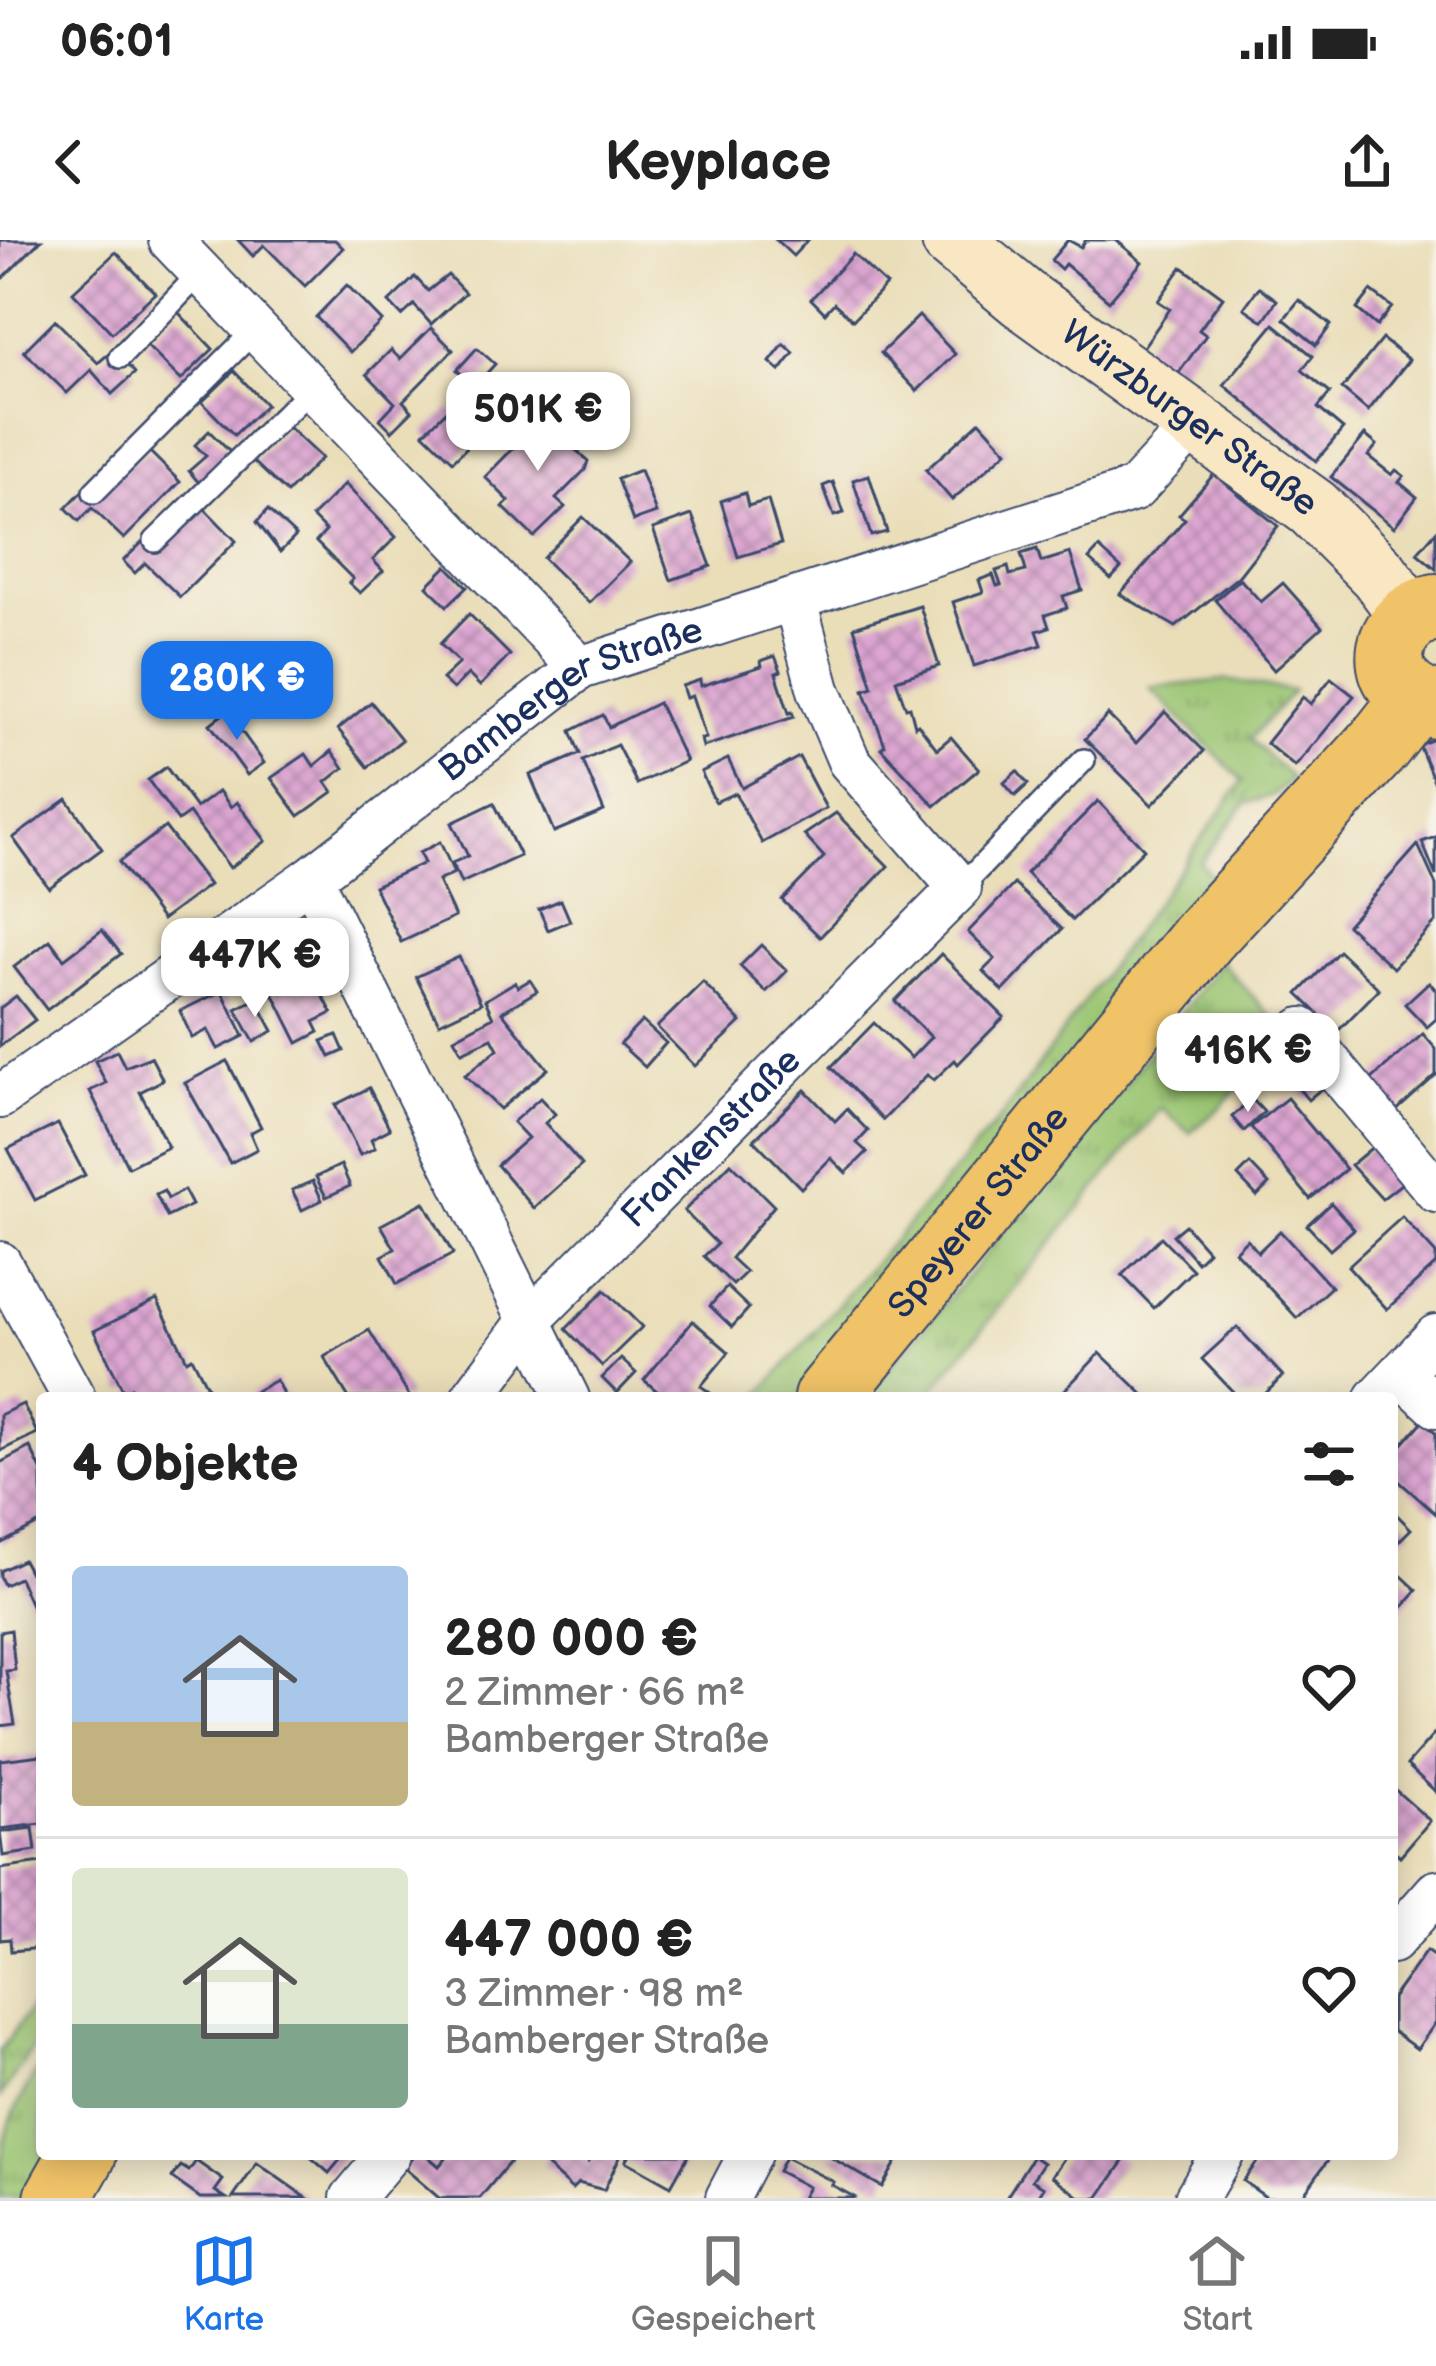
<!DOCTYPE html>
<html lang="de">
<head>
<meta charset="utf-8">
<style>
	:root { --surface:#fff; --page:#f2f2f2; --text:#222; --muted:#767676; --line:#e0e0e0; --accent:#1a73e8 }
	body { margin:0; font-family:"Balsamiq Sans",sans-serif; background:var(--page); color:var(--text); height:100vh; display:flex; flex-direction:column; font-size:45px; white-space:nowrap }
	* { box-sizing:border-box; margin:0 }
	p { font-size:39px; color:var(--muted) }
	.icon { flex:none; width:66px; height:66px; fill:none; stroke:currentColor; stroke-width:2; stroke-linecap:round; stroke-linejoin:round }
	.map { position:relative; flex:1; overflow:hidden }
	.sheet { position:absolute; left:36px; top:1152px; width:1362px; height:768px; display:flex; flex-direction:column; background:var(--surface); border-radius:12px; box-shadow:0 6px 30px #0003 }
	.sheet>* { flex:none }
	.price { position:absolute; translate:-50% -102px; padding:0 27px; border-radius:24px; background:#fff; color:#222; font-size:39px; line-height:78px; filter:drop-shadow(0 3px 6px #0008) }
	.price::after { content:''; position:absolute; left:50%; top:72px; width:36px; height:27px; margin-left:-18px; background:inherit; clip-path:polygon(0 0,100% 0,50% 100%) }
	.price.current { background:var(--accent); color:#fff }
	ul { padding:0; list-style:none }
	li { display:flex; align-items:center; gap:36px; height:300px; padding:0 36px }
	li+li { border-top:3px solid var(--line) }
	li span { display:grid; place-items:center; flex:none; width:336px; height:240px; border-radius:12px; color:#555 }
	li>.icon { margin-inline-start:auto }
	span .icon { width:144px; height:144px; fill:#fffc; stroke-width:1 }
	li b { font-size:51px }
	h2 { display:flex; justify-content:space-between; align-items:center; height:144px; padding:0 36px; font-size:51px }
	.status { display:flex; justify-content:space-between; align-items:center; height:84px; padding:0 60px; background:var(--surface); direction:ltr }
	.status svg { height:33px; fill:currentColor }
	header { display:flex; justify-content:space-between; align-items:center; height:156px; padding:0 36px; background:var(--surface); font-size:54px; font-weight:800 }
	.dock { display:flex; justify-content:space-around; align-items:center; height:168px; border-top:3px solid var(--line); background:var(--surface); font-size:33px; color:var(--muted) }
	.dock a { display:grid; justify-items:center; gap:6px }
	.dock .current { color:var(--accent) }
	.map>svg:first-child { display:block }
</style>
</head>
<body>
<div class="status"><b>06:01</b><svg viewBox="0 0 49 12"><path d="M0 12V9h3v3zM5 12V6h3v6zM10 12V3h3v9zM15 12V0h3v12zM26 1h20v11H26zM47 4h2v5h-2z"/></svg></div>
<header><svg class="icon" aria-label="back" viewBox="0 0 24 24"><path d="M15 5l-7 7 7 7"/></svg>Keyplace<svg class="icon" aria-label="share" viewBox="0 0 24 24"><path d="M12 15V3M7 8l5-5 5 5M5 13v7h14v-7"/></svg></header>
<div class="map">
<svg width="1436" height="1958" viewBox="0 0 1436 1958">
	<defs>
		<pattern id="grass-tufts" width="24" height="20" patternUnits="userSpaceOnUse" patternTransform="scale(3)"><rect width="24" height="20" fill="#99c470"/><path d="M3 7l-1-3M5 7V3M7 7l1-3M15 17l-1-3M17 17v-4M19 17l1-3" fill="none" stroke="#7ca05f"/></pattern>
		<pattern id="building-cross-hatch" width="8" height="8" patternUnits="userSpaceOnUse" patternTransform="scale(3)"><rect width="8" height="8" fill="#dda6d1"/><path d="M0 0l8 8M0 8l8-8" fill="none" stroke="#b288ad"/></pattern>
	</defs>
	<rect width="100%" height="100%" fill="#f7f3e8"/>
	<filter id="ink" filterUnits="userSpaceOnUse"><feTurbulence type="fractalNoise" baseFrequency=".00833" numOctaves="2"/><feDisplacementMap in="SourceGraphic" scale="24" xChannelSelector="R" yChannelSelector="G"/><feConvolveMatrix kernelMatrix="1 2 1 2 8 2 1 2 1" color-interpolation-filters="sRGB"/></filter>
	<filter id="wash" filterUnits="userSpaceOnUse"><feTurbulence type="fractalNoise" baseFrequency=".004" numOctaves="4" result="noise"/><feDisplacementMap in="SourceGraphic" scale="48" xChannelSelector="R" yChannelSelector="G"/><feGaussianBlur stdDeviation="2.7" result="paint"/><feColorMatrix in="noise" values="0 0 0 0 0 0 0 0 0 0 0 0 0 0 0 0 0 1.4 0 .05"/><feComposite in="paint" operator="in"/></filter>
	<g filter="url(#wash)">
		<rect width="100%" height="100%" fill="#eadeb9"/>
		<!-- grass -->
		<g fill="url(#grass-tufts)" stroke="#5a7a67" stroke-width="3">
			<path d="M1225,440L1293,451L1250,499L1292,539L1274,555L1245,564L1200,623L1215,640L800,1158H757L1003,875L1243,541L1150,448Z"/>
			<path d="M1221,722L1288,794L1220,868L1190,893L1161,868L926,1158H865L1059,927Z"/>
			<path d="M42,1753V1795L0,1857V1811Z"/>
			<path d="M42,1823V1914H64L35,1958H0C0,1895 9,1876 42,1823Z"/>
		</g>
		<g id="blocks">
			<!-- building -->
			<g fill="url(#building-cross-hatch)">
				<path d="M0,0H41L0,41Z"/>
				<path d="M238,0H335L343,8L305,46L264,5L253,16Z"/>
				<path d="M776,0H808L793,16Z"/>
				<path d="M1068,0L1081,7L1086,0H1116L1142,22L1109,61L1065,24L1061,29L1051,20Z"/>
				<path d="M116,12L155,53L112,93L73,52Z"/>
				<path d="M853,14L886,45L853,80L834,63L825,73L811,59Z"/>
				<path d="M1182,27L1223,57L1199,90L1206,95L1173,141L1137,116L1170,69L1158,61Z"/>
				<path d="M448,35L465,53L431,84L414,65L402,76L389,62L415,37L428,51Z"/>
				<path d="M347,45L382,81L350,112L316,77Z"/>
				<path d="M1259,47L1277,60L1263,81L1244,68Z"/>
				<path d="M1371,51L1392,67L1377,86L1357,69Z"/>
				<path d="M1299,60L1331,85L1316,105L1284,79Z"/>
				<path d="M178,72L213,109L181,140L145,104Z"/>
				<path d="M919,76L955,114L917,151L881,113Z"/>
				<path d="M55,80L98,123L113,110L135,133L112,154L91,130L67,153L24,111Z"/>
				<path d="M1274,84L1313,116L1302,130L1330,153L1318,168L1343,189L1316,221L1224,145Z"/>
				<path d="M431,88L453,110L403,161L412,171L392,191L380,179L395,163L367,134L391,110L400,119Z"/>
				<path d="M1382,99L1409,120L1368,171L1342,149Z"/>
				<path d="M784,104L794,113L780,131L770,122Z"/>
				<path d="M477,108L495,124L475,146L457,130Z"/>
				<path d="M234,131L266,165L234,195L202,162Z"/>
				<path d="M449,168L478,196L453,221L424,193Z"/>
				<path d="M550,171L574,194L568,203L588,221L585,230L556,259L565,267L534,297L503,267L509,261L485,237Z"/>
				<path d="M980,181L1007,211L952,260L926,230Z"/>
				<path d="M287,186L321,218L287,253L253,221Z"/>
				<path d="M209,191L231,213L200,244L189,231L206,216L195,205Z"/>
				<path d="M1365,195L1377,205L1368,216L1392,235L1396,230L1404,236L1399,242L1417,257L1394,287L1331,237Z"/>
				<path d="M149,211L180,242L124,299L92,268L79,281L66,268L88,245Z"/>
				<path d="M640,230L656,273L633,281L617,239Z"/>
				<path d="M1214,234L1278,286L1238,337L1176,387L1120,354L1185,279L1179,275Z"/>
				<path d="M869,235L887,292L871,296L853,240Z"/>
				<path d="M833,242L844,273L834,276L823,246Z"/>
				<path d="M345,244L396,297L373,320L383,331L360,353L349,343L353,339L316,302L326,291L312,277Z"/>
				<path d="M745,253L748,266L768,260L781,304L738,317L721,261Z"/>
				<path d="M202,266L236,301L180,357L145,323L135,333L123,321L150,295Z"/>
				<path d="M268,270L296,296L280,312L257,282Z"/>
				<path d="M692,275L711,326L671,340L653,289Z"/>
				<path d="M583,277L630,322L589,363L543,318Z"/>
				<path d="M1436,291V329L1417,313Z"/>
				<path d="M1099,308L1121,328L1111,339L1089,319Z"/>
				<path d="M1037,309L1041,322L1070,313L1082,350L1063,356L1067,368L1045,375L1049,387L1037,391L1042,405L974,426L953,362L983,352L979,340L993,335L997,346L1001,345L996,331L1008,327L1010,335L1026,331L1021,314Z"/>
				<path d="M447,326L467,347L447,366L427,346Z"/>
				<path d="M1240,339L1261,362L1283,343L1322,387L1274,430L1215,360Z"/>
				<path d="M920,366L939,426L896,440L906,468L910,467L915,486L918,484L937,509L951,497L979,529L935,566L881,508L885,505L864,450L873,447L854,387Z"/>
				<path d="M469,374L510,415L480,446L468,434L453,449L442,439L459,423L440,404Z"/>
				<path d="M775,416L781,431L776,433L789,473L792,472L794,477L703,507L701,499L706,498L692,456L686,458L682,446L700,440L701,446L762,426L761,421Z"/>
				<path d="M1331,438L1354,456L1295,527L1266,503L1303,457L1311,464Z"/>
				<path d="M371,462L402,500L368,527L338,489Z"/>
				<path d="M658,463L686,521L637,544L617,505L583,521L604,571L554,592L530,535L580,514L571,491L603,475L609,487Z"/>
				<path d="M227,471L264,523L247,535L210,484Z"/>
				<path d="M1165,472L1204,511L1152,565L1085,499L1108,475L1136,503Z"/>
				<path d="M1436,498V546L1419,505Z"/>
				<path d="M332,511L344,528L326,542L333,552L299,576L271,538L306,514L314,526Z"/>
				<path d="M799,517L826,568L762,603L735,553L715,562L701,532L728,519L742,548Z"/>
				<path d="M166,527L196,568L219,551L231,567L237,562L266,601L230,628L189,573L178,581L148,540Z"/>
				<path d="M1017,531L1028,544L1015,556L1004,543Z"/>
				<path d="M67,559L102,609L49,648L13,598Z"/>
				<path d="M1098,561L1144,609L1072,680L1026,633Z"/>
				<path d="M494,563L520,616L461,643L452,623L468,616L452,583Z"/>
				<path d="M836,573L888,626L820,697L782,660L824,617L804,595Z"/>
				<path d="M165,587L209,645L162,680L119,622Z"/>
				<path d="M1436,597V636L1422,602Z"/>
				<path d="M440,602L454,633L438,641L455,677L401,702L374,646L424,623L419,613Z"/>
				<path d="M1418,605L1436,645V682L1393,728L1347,685Z"/>
				<path d="M1014,644L1062,689L1003,751L983,731L995,719L968,692Z"/>
				<path d="M561,660L570,681L548,690L539,669Z"/>
				<path d="M102,690L121,714L47,770L14,727L50,700L64,719Z"/>
				<path d="M280,704L290,727L264,740L253,716Z"/>
				<path d="M761,705L787,731L766,752L740,726Z"/>
				<path d="M1339,711L1379,749L1337,792L1298,754Z"/>
				<path d="M941,714L1004,777L958,824L955,820L934,840L927,835L883,880L831,827L874,783L911,818L931,797L895,761Z"/>
				<path d="M459,717L481,763L439,783L416,737Z"/>
				<path d="M310,730L332,773L314,782L319,792L298,803L271,749Z"/>
				<path d="M530,740L537,751L502,772L548,829L500,869L465,835L498,809L492,798L462,812L454,798L493,777L485,760L515,742L518,747Z"/>
				<path d="M703,742L741,782L695,826L657,787Z"/>
				<path d="M1429,742L1436,750V779L1427,787L1405,764Z"/>
				<path d="M222,751L244,796L218,809L208,790L192,798L180,771Z"/>
				<path d="M16,756L35,780L0,806V768Z"/>
				<path d="M256,759L273,791L254,802L236,769Z"/>
				<path d="M642,781L666,803L645,827L620,804Z"/>
				<path d="M1423,794L1436,809V835L1397,870L1371,840Z"/>
				<path d="M337,795L344,811L330,817L322,801Z"/>
				<path d="M1300,800L1333,839L1308,860L1276,821Z"/>
				<path d="M117,811L125,827L151,817L163,840L140,852L168,907L128,927L90,851L106,843L95,821Z"/>
				<path d="M227,821L261,887L250,893L257,909L230,923L185,843Z"/>
				<path d="M369,848L390,889L371,899L375,908L360,915L335,865Z"/>
				<path d="M805,850L835,881L847,869L868,891L857,903L867,912L846,933L831,918L801,948L754,900Z"/>
				<path d="M540,858L555,874L545,883L582,925L534,968L497,925L528,898L513,882Z"/>
				<path d="M1287,858L1346,929L1310,959L1251,887Z"/>
				<path d="M1252,859L1264,872L1244,891L1232,877Z"/>
				<path d="M58,884L85,935L35,960L8,909Z"/>
				<path d="M1381,900L1410,937L1382,959L1351,925Z"/>
				<path d="M731,923L774,966L731,1018L746,1032L733,1045L704,1016L717,1004L684,971Z"/>
				<path d="M1250,924L1269,944L1257,956L1238,936Z"/>
				<path d="M341,925L350,946L326,957L316,937Z"/>
				<path d="M313,941L322,960L302,970L292,950Z"/>
				<path d="M184,950L192,965L167,977L156,955L164,951L168,959Z"/>
				<path d="M424,962L453,1014L397,1044L382,1016L395,1009L381,985Z"/>
				<path d="M1331,963L1354,989L1330,1010L1307,985Z"/>
				<path d="M1402,977L1436,1014V1024L1387,1069L1348,1026Z"/>
				<path d="M1185,985L1208,1011L1197,1022L1173,995Z"/>
				<path d="M1280,991L1331,1047L1297,1078L1235,1011L1247,999L1258,1012Z"/>
				<path d="M1161,997L1193,1030L1154,1068L1122,1035Z"/>
				<path d="M727,1047L749,1068L732,1087L710,1066Z"/>
				<path d="M605,1050L642,1087L602,1126L566,1089Z"/>
				<path d="M157,1060L187,1120L192,1117L213,1158H136L131,1148L124,1152L94,1091Z"/>
				<path d="M693,1081L729,1112L701,1146L713,1155L711,1158H665L644,1140Z"/>
				<path d="M1237,1087L1283,1136L1261,1158H1239L1202,1119Z"/>
				<path d="M369,1090L409,1156L405,1158H349L324,1117Z"/>
				<path d="M1100,1113L1147,1158H1057Z"/>
				<path d="M621,1119L636,1133L617,1153L602,1138Z"/>
				<path d="M276,1140L285,1158H255L252,1153Z"/>
				<path d="M23,1164L37,1193L0,1211V1175Z"/>
				<path d="M1423,1181L1436,1193V1274L1392,1235V1216Z"/>
				<path d="M30,1207L42,1232V1282L0,1304V1223Z"/>
				<path d="M1392,1270L1411,1289L1392,1308Z"/>
				<path d="M23,1320L30,1333L42,1327V1379L38,1381L19,1338L4,1345L0,1337V1331Z"/>
				<path d="M1392,1327L1417,1350L1392,1379Z"/>
				<path d="M11,1390L15,1430L6,1431L15,1484L0,1486V1392Z"/>
				<path d="M1436,1492V1552L1407,1525Z"/>
				<path d="M42,1515V1584L0,1589V1520Z"/>
				<path d="M1392,1547L1430,1581L1400,1616L1392,1609Z"/>
				<path d="M33,1588L36,1611L3,1616L0,1592Z"/>
				<path d="M42,1623V1708L11,1711L10,1699L0,1700V1629Z"/>
				<path d="M1426,1711L1436,1718V1782L1417,1809L1392,1791V1758Z"/>
				<path d="M307,1914H345L329,1933Z"/>
				<path d="M415,1914H425L439,1926L449,1914H509L513,1918L480,1958H439L403,1927Z"/>
				<path d="M549,1914H578L588,1922L592,1914H621L604,1950L578,1943L572,1949L543,1923Z"/>
				<path d="M630,1914H689L671,1946L626,1921Z"/>
				<path d="M825,1914H901L882,1947Z"/>
				<path d="M1067,1914H1114L1124,1921L1098,1958H1081L1052,1936Z"/>
				<path d="M1263,1914L1275,1918L1278,1914L1330,1917L1301,1958H1267L1243,1941Z"/>
				<path d="M1033,1916L1043,1923L1032,1940L1044,1947L1037,1958H1006Z"/>
				<path d="M785,1917L834,1942L832,1945L856,1958H802L808,1947L778,1931Z"/>
				<path d="M196,1921L223,1940L215,1951L226,1958H200L172,1938L181,1926L189,1931Z"/>
				<path d="M257,1923L307,1958H233Z"/>
			</g>
		</g>
	</g>
	<g filter="url(#ink)">
		<use href="#blocks" fill-opacity="0" stroke="#3a496c" stroke-width="3"/>
		<g fill="none" stroke-linecap="round" stroke-linejoin="round">
			<defs>
				<g id="lane">
					<path d="M120,117L201,32"/>
					<path d="M94,252L256,89"/>
					<path d="M155,301L312,148"/>
					<path d="M960,648L1084,520"/>
				</g>
				<g id="street">
					<path d="M170,0L580,428"/>
					<path d="M311,638L568,1158"/>
					<path d="M1302,789L1436,951"/>
					<path id="s1" d="M0,857L311,638L580,428L1134,250L1196,183"/>
					<path d="M0,1023L74,1158"/>
					<path d="M1401,1134L1436,1166"/>
					<path id="s2" d="M472,1158L530,1080L960,648L849,521L819,450L795,361"/>
					<path d="M1377,1158L1436,1096"/>
					<path d="M1392,1702L1436,1652"/>
					<path d="M352,1958L389,1914"/>
					<path d="M727,1958L750,1914"/>
					<path d="M1196,1958L1222,1914"/>
				</g>
				<g id="secondary">
					<path id="s3" d="M952,0L1022,58L1313,268L1379,334L1410,376"/>
				</g>
				<g id="primary">
					<path d="M1436,367C1375,382 1375,452 1436,465"/>
					<path id="s4" d="M827,1158L1205,695L1378,506L1415,459"/>
					<path d="M58,1958L83,1914"/>
				</g>
			</defs>
			<!-- lane casing -->
			<use href="#lane" stroke="#3a496c" stroke-width="26"/>
			<!-- street casing -->
			<use href="#street" stroke="#3a496c" stroke-width="46"/>
			<!-- secondary casing -->
			<use href="#secondary" stroke="#3a496c" stroke-width="64"/>
			<!-- primary casing -->
			<use href="#primary" stroke="#3a496c" stroke-width="70"/>
			<!-- lane -->
			<use href="#lane" stroke="#fff" stroke-width="21"/>
			<!-- street -->
			<use href="#street" stroke="#fff" stroke-width="42"/>
			<!-- secondary -->
			<use href="#secondary" stroke="#f9e7c3" stroke-width="60"/>
			<!-- primary -->
			<use href="#primary" stroke="#f0c369" stroke-width="66"/>
		</g>
	</g>
	<g text-anchor="middle" dominant-baseline="central" stroke-width="12" stroke-linejoin="round" paint-order="stroke">
		<!-- street labels -->
		<g font-size="36" fill="#1b2f5e" stroke="#f7f3e8">
			<text stroke="none"><textPath href="#s3" startOffset="297">Würzburger Straße</textPath></text>
			<text stroke="none"><textPath href="#s1" startOffset="699">Bamberger Straße</textPath></text>
			<text stroke="none"><textPath href="#s2" startOffset="354">Frankenstraße</textPath></text>
			<text stroke="none"><textPath href="#s4" startOffset="240">Speyerer Straße</textPath></text>
		</g>
	</g>
</svg>
<b class="price" style="left:538px;top:234px">501K €</b>
<b class="price current" style="left:237px;top:503px">280K €</b>
<b class="price" style="left:255px;top:780px">447K €</b>
<b class="price" style="left:1248px;top:875px">416K €</b>
<section class="sheet">
<h2>4 Objekte<svg class="icon" aria-label="filters" viewBox="0 0 24 24"><path d="M4 7h16M4 17h16"/><circle cx="9" cy="7" r="2"/><circle cx="15" cy="17" r="2"/></svg></h2>
<ul>
<li><span style="background:linear-gradient(#a9c7e8 65%,#c2b280 0)"><svg class="icon" aria-label="home" viewBox="0 0 24 24"><path d="M3 11l9-7 9 7M6 9v11h12V9"/></svg></span><div><b>280 000 €</b><p>2 Zimmer · 66 m²</p><p>Bamberger Straße</p></div><svg class="icon" aria-label="heart" viewBox="0 0 24 24"><path d="M12 20l-8-8c-3-5 5-10 8-4 3-6 11-1 8 4z"/></svg></li>
<li><span style="background:linear-gradient(#dfe7d0 65%,#7fa58c 0)"><svg class="icon" aria-label="home" viewBox="0 0 24 24"><path d="M3 11l9-7 9 7M6 9v11h12V9"/></svg></span><div><b>447 000 €</b><p>3 Zimmer · 98 m²</p><p>Bamberger Straße</p></div><svg class="icon" aria-label="heart" viewBox="0 0 24 24"><path d="M12 20l-8-8c-3-5 5-10 8-4 3-6 11-1 8 4z"/></svg></li>
</ul>
</section>
</div>
<nav class="dock">
<a class="current"><svg class="icon" aria-label="map" viewBox="0 0 24 24"><path d="M3 6l6-2 6 2 6-2v14l-6 2-6-2-6 2zM9 4v14M15 6v14"/></svg>Karte</a>
<a><svg class="icon" aria-label="saved" viewBox="0 0 24 24"><path d="M7 4h10v16l-5-4-5 4z"/></svg>Gespeichert</a>
<a><svg class="icon" aria-label="home" viewBox="0 0 24 24"><path d="M3 11l9-7 9 7M6 9v11h12V9"/></svg>Start</a>
</nav>
</body>
</html>
